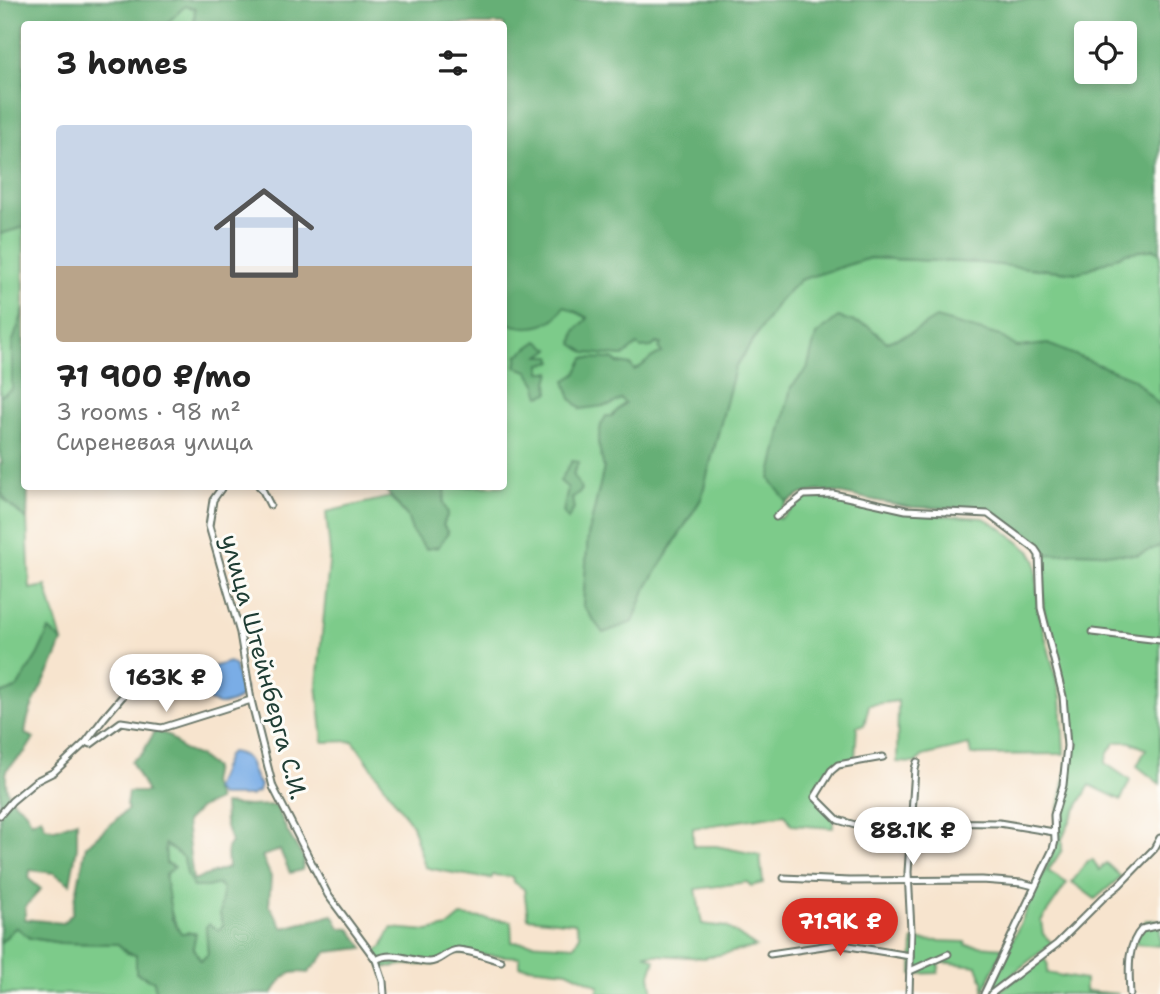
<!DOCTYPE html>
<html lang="en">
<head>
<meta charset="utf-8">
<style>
	:root { --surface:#fff; --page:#f2f2f2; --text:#222; --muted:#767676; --accent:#d93025 }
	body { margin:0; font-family:"Shantell Sans",sans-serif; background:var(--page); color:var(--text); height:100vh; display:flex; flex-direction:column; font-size:26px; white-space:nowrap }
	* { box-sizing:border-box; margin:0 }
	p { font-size:23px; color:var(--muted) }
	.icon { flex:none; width:38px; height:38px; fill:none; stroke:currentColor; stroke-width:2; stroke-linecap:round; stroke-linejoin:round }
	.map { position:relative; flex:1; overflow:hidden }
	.sheet { position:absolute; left:21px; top:21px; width:486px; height:469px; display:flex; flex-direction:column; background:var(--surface); border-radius:7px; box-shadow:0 4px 10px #0003 }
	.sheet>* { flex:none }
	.fabs { position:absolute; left:1074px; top:21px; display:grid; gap:14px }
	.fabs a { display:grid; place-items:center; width:63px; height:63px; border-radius:7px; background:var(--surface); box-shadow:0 4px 10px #0003; font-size:35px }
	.price { position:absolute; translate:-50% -60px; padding:0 16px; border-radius:24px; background:#fff; color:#222; font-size:23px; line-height:46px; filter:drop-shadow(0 2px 4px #0008) }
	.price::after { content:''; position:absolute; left:50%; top:42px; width:21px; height:16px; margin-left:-10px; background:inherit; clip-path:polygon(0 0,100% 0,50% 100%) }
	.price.on { background:var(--accent); color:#fff }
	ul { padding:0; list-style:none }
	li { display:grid; align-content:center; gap:14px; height:371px; padding:0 35px }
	li span { display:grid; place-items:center; height:217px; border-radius:7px; color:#555 }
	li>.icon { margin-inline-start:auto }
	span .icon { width:126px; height:126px; fill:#fffc; stroke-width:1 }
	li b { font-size:30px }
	h2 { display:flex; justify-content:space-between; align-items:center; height:84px; padding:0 35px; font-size:30px }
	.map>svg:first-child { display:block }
</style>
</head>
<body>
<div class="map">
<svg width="1160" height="994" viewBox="0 0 1160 994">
	<rect width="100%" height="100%" fill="#fdfcf7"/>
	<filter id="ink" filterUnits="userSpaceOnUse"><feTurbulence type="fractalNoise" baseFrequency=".0143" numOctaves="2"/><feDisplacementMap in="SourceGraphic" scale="14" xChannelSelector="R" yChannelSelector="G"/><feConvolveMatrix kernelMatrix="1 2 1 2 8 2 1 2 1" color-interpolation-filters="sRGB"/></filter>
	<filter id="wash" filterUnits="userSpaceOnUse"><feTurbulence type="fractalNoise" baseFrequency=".00686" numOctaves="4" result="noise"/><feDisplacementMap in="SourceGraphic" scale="28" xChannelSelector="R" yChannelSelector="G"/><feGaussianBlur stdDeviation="1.57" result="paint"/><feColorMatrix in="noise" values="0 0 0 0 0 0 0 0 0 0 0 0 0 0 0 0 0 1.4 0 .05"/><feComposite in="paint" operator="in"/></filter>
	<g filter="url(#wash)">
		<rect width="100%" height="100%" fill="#f7e4ce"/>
		<!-- green -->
		<g fill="#7dcb8a" stroke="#4e845f" stroke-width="2">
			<path d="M185,6L195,8L194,24H166Z"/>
			<path d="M24,227V310L12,344V389L0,396V234Z"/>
			<path d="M1156,249L1160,253V784L1137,766L1146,749L1130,742H1116L1109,750L1105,763L1130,780L1121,800L1090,785L1073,814L1062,839V850L1048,871L1067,883L1041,921L1043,934L1052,943L988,993L1057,844V817L1068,762L1071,751L1078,743L1070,737L1066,697L1043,607L1044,555L1038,546L989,509L908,507L834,492L818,491L802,494L788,502L775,516L779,519L807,497L831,499L904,513L984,518L1001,528L1031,552L1036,562L1038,609L1061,697L1064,754L971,755L969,745L923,756L915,763L897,762L898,701L869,705L864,725L857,726L855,758L832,766L816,791L819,798L833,814V828L792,825L785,814L693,828V846H716L760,855L763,883L751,886L747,882L696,889L702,924L727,927L756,947L704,958L645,954L655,960L650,975L653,994H597L599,986L567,971L520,966V957L452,953L434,965H403L382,968L374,952L382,947L391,928L428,931L448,927L461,916L511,921L512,942L574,946L580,935L575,923L528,918L524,889L514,882L512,877L493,875L491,879C468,875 447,873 425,867L412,825L353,741L323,742L317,684L330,553L326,512L390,497L407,516L413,533L426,548L438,547L448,533L443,525L448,513L443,503L446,487L504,486V321L510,324L564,305L588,318L616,355L623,356L637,345L661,344L663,353C652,358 645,366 634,370L626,364L618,363L581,409L621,399L625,403L612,416L598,442L604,468L588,536L583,606L633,622L645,590L701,499L735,368L779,301L800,279L870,258L980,263L1079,273L1126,253Z"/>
			<path d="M0,486L3,499L27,520L30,589L46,586L62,641L49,630L38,654L17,688L0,694Z"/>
			<path d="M165,844L184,858L187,874L193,887H207L218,884L223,889L220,914L223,926L218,930L206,927L208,955L201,961L193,948L189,932L181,934C163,905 166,877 165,844Z"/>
			<path d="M1093,860L1099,870L1106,863L1121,877L1095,899L1072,882L1088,861Z"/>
			<path d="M1146,920H1160V946L1135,944L1140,929Z"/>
			<path d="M16,927L30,938L61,943L118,944L127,953L136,955L155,980L156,994H0V943Z"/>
			<path d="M913,940L965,942L966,945L1003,948L983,993V982L977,966L940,962L938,973L912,974Z"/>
			<path d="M1044,958L1048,965L1047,973L1085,980V991L1119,994H996Z"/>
		</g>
		<!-- forest -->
		<g fill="#66af76" stroke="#427655" stroke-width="2" fill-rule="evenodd">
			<path d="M0,0H1160V253L1155,249L1126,253L1079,273L980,263L870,258L800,280L779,301L735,368L701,499L645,590L633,622L603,633L583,606L588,536L604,468L598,442L601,425L606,416H612L625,403L621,399L611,405L581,409L571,399L565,381L576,374L584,358L613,359L618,363L631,365L634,370C648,365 646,357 662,353L659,349L661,344L656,343L652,347L641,348L637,345L623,356L586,353L573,344L575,331L588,318L564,306C561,310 558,316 554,319C540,330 518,329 504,321V24H194L195,9L185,6L166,24H24V227L0,234ZM1087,33H1125V72H1087Z"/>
			<path d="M24,310V486L28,487L27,520C1,496 0,502 0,464L2,463L0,456V396L12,389V344Z"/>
			<path d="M838,317L868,326L887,342L911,333L936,318L1000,336L1017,347L1048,344L1134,379L1160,406V546L1137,555L1078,552L1044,555L1038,546L989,509L908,507L834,492L818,491L802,494L787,502L770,479L791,387L807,369L816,335Z"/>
			<path d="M538,341L550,349L540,356H551L553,362L541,364V372H551L548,382L549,393L540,396L536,384L528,371L516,367L518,355Z"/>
			<path d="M572,461L579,462L573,474L582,490L572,498L574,509L568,519L563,512L568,488L560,481Z"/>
			<path d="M383,487H446L443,503L448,513L443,525L448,533L438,547L426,549L413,533L407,516Z"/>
			<path d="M49,630L62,641C53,673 28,700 25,734L34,738L25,752L6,770C4,813 23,796 31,822L41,817L45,827L55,829L77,821V847L70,884L54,873L30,870L29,879L41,889L25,907V919L63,923L72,914L86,846L128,809L126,805L128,792H147L131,761L142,754L155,731L168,735L183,750L199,756L214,768L211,783L218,800L200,808L186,822L193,880L228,868L227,848L231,842L225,823L224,804L248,806L276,805L287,831L304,859L302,870L290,873L280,850L262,856L271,877L269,905L283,928L333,915L340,928L350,929L364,948L327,952L308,973C286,970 283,976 272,994H156L154,981L136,973V955L127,953L118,944L61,943L30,938L16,927L0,943V694L17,688L38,654ZM165,844L184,858L187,874L193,887H207L218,884L223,889L220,914L223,926L218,930L209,924L206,927L208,954L201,961L193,948L196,933H181L172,919L165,875L175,867L166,863Z"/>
		</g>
		<!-- water -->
		<g fill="#7aade6" stroke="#4c758d" stroke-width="2">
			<path d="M229,662L235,666L239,684L245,688C241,705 218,709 206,698L209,668Z"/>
			<path d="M231,752C257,756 247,770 260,785L258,792L250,796H220L214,789L227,756Z"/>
		</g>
	</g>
	<g filter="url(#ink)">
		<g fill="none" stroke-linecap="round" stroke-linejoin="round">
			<defs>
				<g id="minor">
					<path d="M223,486L213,500L209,526L240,633L251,700L273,787L328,895L376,960L383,981L384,994"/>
					<path d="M259,486L262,489L270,505"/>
					<path d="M776,517L804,495L833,494L906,510L988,514L1035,549L1039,555L1041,608L1063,696L1067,746L1063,785L1054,815L1055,841L1053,849L984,994"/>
					<path d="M1092,632L1160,640"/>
					<path d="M86,742L91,744L121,722L162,728L251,700"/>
					<path d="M883,757L838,765L831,771L815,797L838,820L855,825L905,822L999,823L1054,832"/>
					<path d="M0,815L12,801L36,781L54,772L86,742L104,718L139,677"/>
					<path d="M784,878L849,881L982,880L1022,883L1034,886"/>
					<path d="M770,954L837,944L910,956"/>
					<path d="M376,960C393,950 411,962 429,962C441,962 447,950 458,950C473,951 486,957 501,961"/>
					<path d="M910,971L948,954"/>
					<path d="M909,994L911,930L908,872L915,769L917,762"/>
					<path d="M991,994L1057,944L1103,898L1119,885L1154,849L1160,838"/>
					<path d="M1130,994C1129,972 1126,946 1142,929L1160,925"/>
				</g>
			</defs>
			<!-- minor casing -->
			<use href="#minor" stroke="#6b776a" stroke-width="9"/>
			<!-- minor -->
			<use href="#minor" stroke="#fff" stroke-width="5"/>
		</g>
	</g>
	<g text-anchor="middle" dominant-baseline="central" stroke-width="6" stroke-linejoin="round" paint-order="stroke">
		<!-- street labels -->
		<g font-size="24" fill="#1f3d34" stroke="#fdfcf7">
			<text transform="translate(264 667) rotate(75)">улица Штейнберга С.И.</text>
		</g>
	</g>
</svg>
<div class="fabs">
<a><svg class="icon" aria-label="locate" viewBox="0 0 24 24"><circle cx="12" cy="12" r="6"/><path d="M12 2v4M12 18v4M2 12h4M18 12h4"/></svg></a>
</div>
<b class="price" style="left:166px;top:714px">163K ₽</b>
<b class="price" style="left:913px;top:867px">88.1K ₽</b>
<b class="price on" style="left:840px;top:958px">71.9K ₽</b>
<section class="sheet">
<h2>3 homes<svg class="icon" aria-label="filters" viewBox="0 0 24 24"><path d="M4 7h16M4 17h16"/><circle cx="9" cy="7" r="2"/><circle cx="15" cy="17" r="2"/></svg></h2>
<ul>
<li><span style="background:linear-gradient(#c9d6e8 65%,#b9a48a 0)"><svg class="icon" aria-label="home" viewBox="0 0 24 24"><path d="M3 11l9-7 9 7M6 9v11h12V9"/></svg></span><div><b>71 900 ₽/mo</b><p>3 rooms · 98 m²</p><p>Сиреневая улица</p></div></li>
</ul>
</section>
</div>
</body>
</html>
